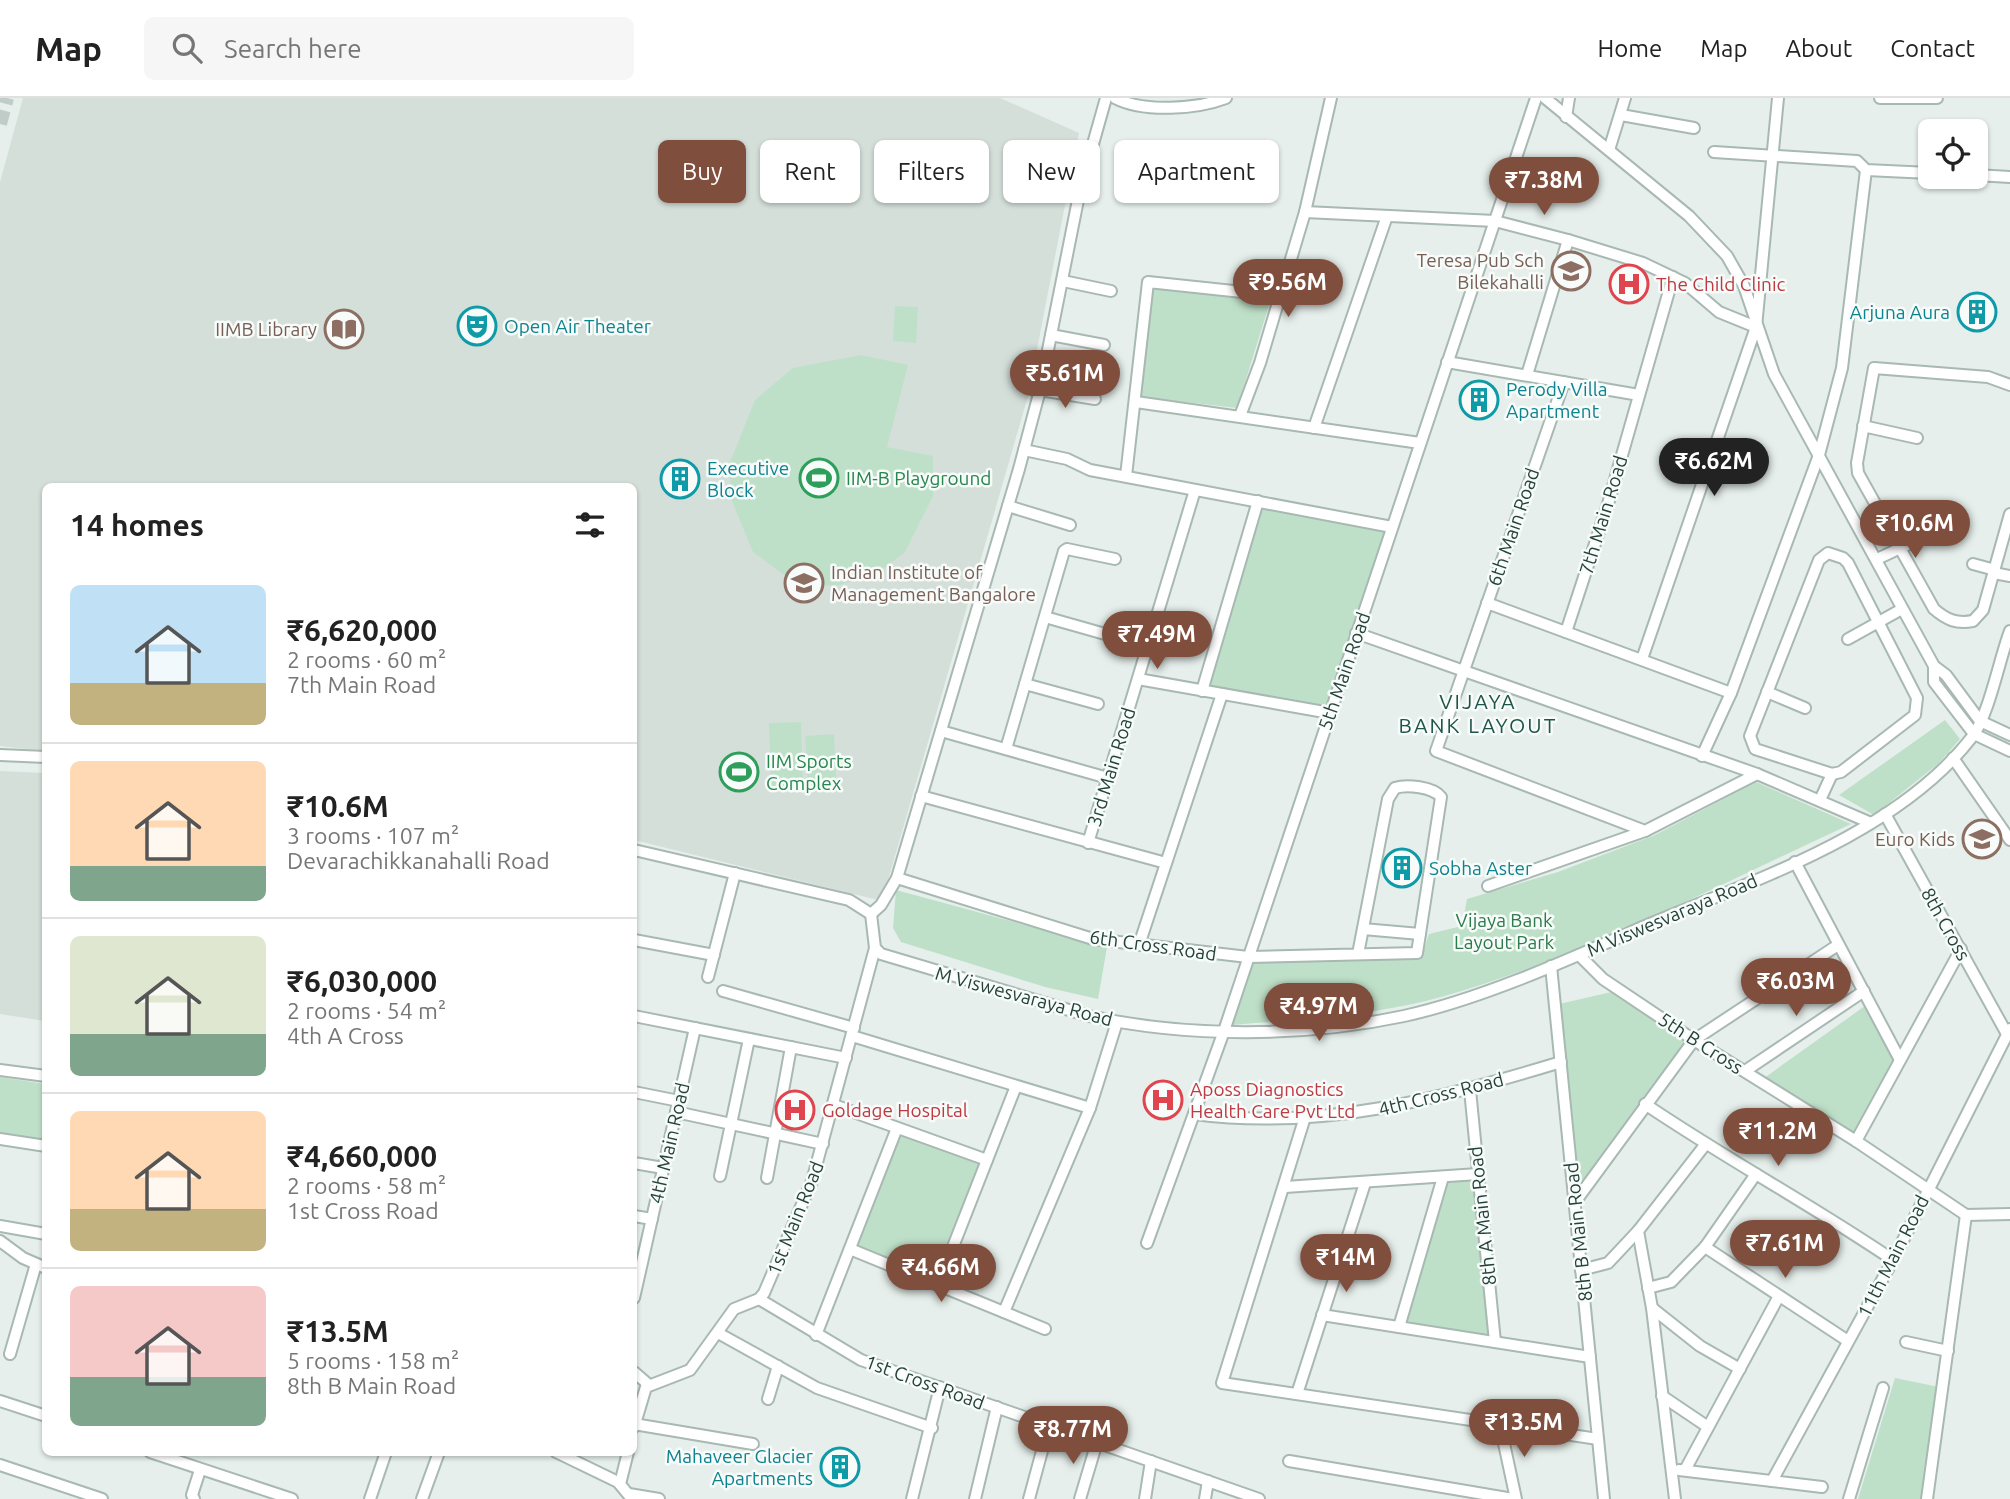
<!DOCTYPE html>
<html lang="en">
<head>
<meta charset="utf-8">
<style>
	:root { --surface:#fff; --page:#f6f6f6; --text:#222; --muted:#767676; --line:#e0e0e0; --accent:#804e3d }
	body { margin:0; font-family:Ubuntu,sans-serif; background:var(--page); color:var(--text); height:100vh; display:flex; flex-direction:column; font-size:26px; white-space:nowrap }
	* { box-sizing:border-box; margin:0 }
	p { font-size:23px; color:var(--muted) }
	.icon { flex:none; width:38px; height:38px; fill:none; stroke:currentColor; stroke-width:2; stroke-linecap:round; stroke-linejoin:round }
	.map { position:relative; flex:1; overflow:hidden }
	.details { position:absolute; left:42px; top:385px; width:595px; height:973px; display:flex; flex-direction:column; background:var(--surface); border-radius:10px; box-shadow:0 2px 5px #0004 }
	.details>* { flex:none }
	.hud { position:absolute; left:658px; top:42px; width:665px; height:63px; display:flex; gap:14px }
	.controls { position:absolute; left:1918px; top:21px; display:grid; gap:14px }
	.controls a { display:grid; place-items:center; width:70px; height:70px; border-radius:10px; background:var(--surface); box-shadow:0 2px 5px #0004; font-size:35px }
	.price { position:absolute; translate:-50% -60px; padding:0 16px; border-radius:24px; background:var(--accent); color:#fff; font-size:23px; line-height:46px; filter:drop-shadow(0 2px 4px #0008) }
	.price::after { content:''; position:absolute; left:50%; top:42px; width:21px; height:16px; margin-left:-10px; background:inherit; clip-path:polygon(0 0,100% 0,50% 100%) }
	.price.on { background:#222; color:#fff }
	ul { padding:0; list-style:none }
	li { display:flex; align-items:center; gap:21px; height:175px; padding:0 28px }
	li+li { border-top:2px solid var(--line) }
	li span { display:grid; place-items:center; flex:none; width:196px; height:140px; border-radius:10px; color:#555 }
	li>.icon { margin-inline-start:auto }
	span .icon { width:84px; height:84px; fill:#fffc; stroke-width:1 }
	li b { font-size:30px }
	h2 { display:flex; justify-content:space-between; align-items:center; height:84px; padding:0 28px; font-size:30px }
	.tag { padding:0 24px; border-radius:10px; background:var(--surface); box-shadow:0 2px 5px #0004; font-size:24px; line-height:63px }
	.tag.on { background:var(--accent); color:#fff }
	header { display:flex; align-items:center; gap:42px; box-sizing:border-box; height:98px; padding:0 35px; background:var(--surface); border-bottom:2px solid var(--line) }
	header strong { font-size:33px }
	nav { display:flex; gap:38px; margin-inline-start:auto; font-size:24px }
	.search { width:490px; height:63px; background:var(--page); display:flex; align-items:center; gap:18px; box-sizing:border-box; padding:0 24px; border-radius:10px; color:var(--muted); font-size:26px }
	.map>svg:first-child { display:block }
</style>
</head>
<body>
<header>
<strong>Map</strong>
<div class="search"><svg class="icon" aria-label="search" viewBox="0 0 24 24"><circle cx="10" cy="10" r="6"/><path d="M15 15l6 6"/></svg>Search here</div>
<nav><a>Home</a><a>Map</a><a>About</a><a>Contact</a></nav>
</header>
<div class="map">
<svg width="2010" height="1401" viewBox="0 0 2010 1401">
	<rect width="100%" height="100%" fill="#e6efeb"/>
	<!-- built -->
	<g fill="#d4dfda">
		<path d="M23,0H1000L1079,35L1028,298L882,803L634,742V388H46L45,653L0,648V84Z"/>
		<path d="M0,673L45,675V923L0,916Z"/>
	</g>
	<!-- green -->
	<g fill="#bfe0c8">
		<path d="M1152,189L1271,201L1237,310L1140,299Z"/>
		<path d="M895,208L918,209L916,245L893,243Z"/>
		<path d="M861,257L908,267L887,349L933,358V398L905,454L875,477L835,488L795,485L753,454L732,403L729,367L755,302L793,270Z"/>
		<path d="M1258,403L1392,429L1330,615L1202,593Z"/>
		<path d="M1945,622L1960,641L1939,665L1874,717L1839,697Z"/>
		<path d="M801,624L803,687L771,688L769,625Z"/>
		<path d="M834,636L836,684L808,686L805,638Z"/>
		<path d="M1756,684L1851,726C1718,787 1582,859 1441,899C1373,918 1301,921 1232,927L1251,863L1421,859L1429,836L1462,828L1467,801L1558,774L1655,737Z"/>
		<path d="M896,792L1107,849L1098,901L1045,889L901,844L893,830Z"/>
		<path d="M1620,892L1694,942L1575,1104L1555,907Z"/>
		<path d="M1869,905L1900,962L1856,1043L1760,983Z"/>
		<path d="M0,979L45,986V1043L0,1035Z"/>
		<path d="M897,1030L987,1062L938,1187L850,1151Z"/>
		<path d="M1478,1076L1495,1244L1399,1229L1443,1079Z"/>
		<path d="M1895,1280L1939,1289L1926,1401H1858Z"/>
	</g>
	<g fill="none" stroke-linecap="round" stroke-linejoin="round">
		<!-- major-tunnel -->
		<path stroke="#bfccc8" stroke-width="14" stroke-dasharray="14 7" stroke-linecap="butt" d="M0,26L7,0"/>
		<defs>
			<g id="minor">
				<path d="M1115,0C1144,15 1197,11 1226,0"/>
				<path d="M1545,0L1689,118L1727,158L1744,188L1774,276L1934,568L1946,577L1980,623L2010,637"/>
				<path d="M1880,0H1937"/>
				<path d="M1621,17L1694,30"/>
				<path d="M1566,19L1569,0"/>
				<path d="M1609,52L1625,0"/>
				<path d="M1714,54L1857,63L1866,72L1930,75"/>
				<path d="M1976,77L2010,79"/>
				<path d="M1305,114L1495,123L1568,142L1643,165L1685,185L1719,214L1756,229"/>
				<path d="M1063,183L1111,193"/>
				<path d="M1051,237L1104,247"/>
				<path d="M1447,264L1639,297"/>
				<path d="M1527,277L1568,142"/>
				<path d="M1564,284L1436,653L1645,733L1757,676"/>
				<path d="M2010,287L1988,279L1874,270L1857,365L1858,375L1934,511C1947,522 1956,526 1973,523L1983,512L2010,416"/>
				<path d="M1040,292L1095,301"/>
				<path d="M1136,304L1420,345"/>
				<path d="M1240,318L1260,265L1305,114L1331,0"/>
				<path d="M1863,328L1917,340"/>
				<path d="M1314,330L1387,118"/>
				<path d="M1024,352L1067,361L1090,372L1392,429"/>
				<path d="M1126,378L1148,184L1280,198"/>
				<path d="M1008,408L1070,427"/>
				<path d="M1828,455L1843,460L1848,465L1917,600L1915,617L1841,674L1832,676L1755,651L1750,638L1819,462Z"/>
				<path d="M1877,461L1939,432"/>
				<path d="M1973,466L1995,472"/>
				<path d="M1994,475L2010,478"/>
				<path d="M1487,505L1731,595"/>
				<path d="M1045,519L1105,536"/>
				<path d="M1566,534L1608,406L1673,179"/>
				<path d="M1356,535L1757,676L1871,725"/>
				<path d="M1848,541L1902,511"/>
				<path d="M1642,561L1756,229L1778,0"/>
				<path d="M1934,568V584L1974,636L2010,653"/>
				<path d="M1138,581L1330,615"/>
				<path d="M1025,586L1098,606"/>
				<path d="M1202,593L1258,403"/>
				<path d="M1767,594L1805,610"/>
				<path d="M941,633L1108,680"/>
				<path d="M1006,651L1064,453L1067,451L1115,461"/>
				<path d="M0,657L46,659"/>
				<path d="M1702,658L1731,595L1819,357L1842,270L1866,72"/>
				<path d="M1953,660L2010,742"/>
				<path d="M921,698L1166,765"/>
				<path d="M1820,702L1832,676"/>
				<path d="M1885,716L2007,936"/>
				<path d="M1088,745L1195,392"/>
				<path d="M634,752L849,802L871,816L875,850L881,856L1089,918C1189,940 1304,939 1404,918C1482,901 1572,860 1645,828C1754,782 1897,736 1972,639C1989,617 1999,562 2010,533"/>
				<path d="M1795,764L1900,962"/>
				<path d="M897,780L1093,841L1248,859L1417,855L1441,699C1433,689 1407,686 1395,690L1388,701L1358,856"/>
				<path d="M1488,788L1645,733"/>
				<path d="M871,816L881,807L897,780L1019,371L1040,292L1080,92L1106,0"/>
				<path d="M1363,831L1420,836"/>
				<path d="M634,842L714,857"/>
				<path d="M1139,847L1222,596"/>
				<path d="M1579,857L1603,881L1694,942L1856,1043L1966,1117L2010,1116"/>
				<path d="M1551,868L1604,1401"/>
				<path d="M708,879L735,775"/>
				<path d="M723,893L854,930"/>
				<path d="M634,918L846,960"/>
				<path d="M852,938L1090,1010"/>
				<path d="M0,972L46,978"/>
				<path d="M1745,973L1864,893"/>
				<path d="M1470,992L1495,1244"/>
				<path d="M634,994L679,1003"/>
				<path d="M1645,1006C1726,1061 1812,1107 1893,1162"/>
				<path d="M834,1007L987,1062"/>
				<path d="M676,1014L823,1046"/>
				<path d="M1194,1016C1321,1033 1440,1001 1561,964"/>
				<path d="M1305,1019L1222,1285L1598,1341"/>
				<path d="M0,1041L46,1048"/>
				<path d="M1856,1043L1961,851"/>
				<path d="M634,1065L663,1070"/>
				<path d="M720,1078L749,941"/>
				<path d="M767,1080L791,949"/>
				<path d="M1285,1089L1478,1076"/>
				<path d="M1575,1104L1694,942L1838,847"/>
				<path d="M634,1118L652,1121"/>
				<path d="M0,1128L46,1136"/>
				<path d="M1638,1133L1652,1210L1675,1401"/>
				<path d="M0,1143L23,1160L46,1170"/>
				<path d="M1147,1145L1224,933L1536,0"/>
				<path d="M1705,1149L1848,1243"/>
				<path d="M850,1151L1045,1231"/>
				<path d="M1581,1172L1608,1165L1638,1133L1705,1047"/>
				<path d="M938,1187L1016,988"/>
				<path d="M1648,1190L1671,1184L1705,1149L1756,1076"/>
				<path d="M634,1200L695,930"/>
				<path d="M759,1201L861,1262L1259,1401"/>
				<path d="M1652,1210L1700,1248L1740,1271"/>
				<path d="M1004,1214L1090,1010L1117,924"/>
				<path d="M1322,1217L1590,1259"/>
				<path d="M1399,1229L1443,1079"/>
				<path d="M718,1235L817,1290L932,1330"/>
				<path d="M816,1237L897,1030"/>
				<path d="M1906,1244L1948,1253"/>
				<path d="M10,1256L36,1166"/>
				<path d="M634,1274L649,1287"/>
				<path d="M1297,1296L1365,1085"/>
				<path d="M1662,1298L1708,1329"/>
				<path d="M768,1301L778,1268"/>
				<path d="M0,1303L46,1318"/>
				<path d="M634,1326L753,1346"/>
				<path d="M1500,1327L1516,1401"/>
				<path d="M634,1329L646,1289L690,1272L734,1211L759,1201L764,1195L812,1083L875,850"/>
				<path d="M150,1354L292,1401"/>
				<path d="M556,1354L618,1384L632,1401"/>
				<path d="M1289,1363L1513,1401"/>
				<path d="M0,1367L102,1401"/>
				<path d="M1679,1372L1822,1389"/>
				<path d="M1685,1372L1779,1198"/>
				<path d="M1772,1383L1893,1162L2010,931"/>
				<path d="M620,1386L628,1354"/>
				<path d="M629,1396L659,1401"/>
				<path d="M194,1401L192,1397L200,1372"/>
				<path d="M370,1401L386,1354"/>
				<path d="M422,1401L439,1354"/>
				<path d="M912,1401L940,1289"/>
				<path d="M975,1401L997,1309"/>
				<path d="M1029,1401L1049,1327"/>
				<path d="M1080,1401L1097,1344"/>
				<path d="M1145,1401L1151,1363"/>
				<path d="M1205,1401L1208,1383"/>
				<path d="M1849,1401L1883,1290"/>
				<path d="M1927,1401L1966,1117"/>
			</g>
		</defs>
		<!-- minor casing -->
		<use href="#minor" stroke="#a8b8b2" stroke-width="14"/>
		<!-- minor -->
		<use href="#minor" stroke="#fff" stroke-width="10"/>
	</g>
	<!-- icons -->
	<defs>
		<symbol id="school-ring" viewBox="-11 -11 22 22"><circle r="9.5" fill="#f7fbf9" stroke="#8d6e63" stroke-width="1.5"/><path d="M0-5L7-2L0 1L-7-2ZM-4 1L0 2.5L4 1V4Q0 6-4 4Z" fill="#8d6e63"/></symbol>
		<symbol id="hospital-ring" viewBox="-11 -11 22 22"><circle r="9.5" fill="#f7fbf9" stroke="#e0444e" stroke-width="1.5"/><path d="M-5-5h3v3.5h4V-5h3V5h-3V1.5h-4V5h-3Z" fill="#e0444e"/></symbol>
		<symbol id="building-ring" viewBox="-11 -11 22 22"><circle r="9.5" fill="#f7fbf9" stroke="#0f9aa8" stroke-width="1.5"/><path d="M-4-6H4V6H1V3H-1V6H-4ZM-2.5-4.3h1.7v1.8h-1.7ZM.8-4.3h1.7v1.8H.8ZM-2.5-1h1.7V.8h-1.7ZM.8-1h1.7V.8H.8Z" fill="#0f9aa8"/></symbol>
		<symbol id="theatre-ring" viewBox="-11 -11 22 22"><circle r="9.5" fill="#f7fbf9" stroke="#0f9aa8" stroke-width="1.5"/><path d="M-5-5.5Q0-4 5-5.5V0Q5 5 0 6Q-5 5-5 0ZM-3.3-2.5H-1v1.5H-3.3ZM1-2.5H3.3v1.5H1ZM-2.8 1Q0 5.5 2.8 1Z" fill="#0f9aa8"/></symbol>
		<symbol id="library-ring" viewBox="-11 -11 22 22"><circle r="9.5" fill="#f7fbf9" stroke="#8d6e63" stroke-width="1.5"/><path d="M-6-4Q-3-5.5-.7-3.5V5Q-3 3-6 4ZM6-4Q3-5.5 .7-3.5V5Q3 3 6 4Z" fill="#8d6e63"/></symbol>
		<symbol id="stadium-ring" viewBox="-11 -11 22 22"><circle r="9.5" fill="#f7fbf9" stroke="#2e9e5b" stroke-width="1.5"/><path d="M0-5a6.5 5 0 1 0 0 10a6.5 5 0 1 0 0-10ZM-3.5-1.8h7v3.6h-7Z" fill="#2e9e5b"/></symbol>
		<symbol id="university-ring" viewBox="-11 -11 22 22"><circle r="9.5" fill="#f7fbf9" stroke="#8d6e63" stroke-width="1.5"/><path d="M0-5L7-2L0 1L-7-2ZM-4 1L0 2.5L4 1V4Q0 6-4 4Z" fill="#8d6e63"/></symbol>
	</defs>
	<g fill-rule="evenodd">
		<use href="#school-ring" x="1549" y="151" width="44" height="44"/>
		<use href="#hospital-ring" x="1607" y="164" width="44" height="44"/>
		<use href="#building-ring" x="1955" y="192" width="44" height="44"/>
		<use href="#theatre-ring" x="455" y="206" width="44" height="44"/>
		<use href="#library-ring" x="322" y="209" width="44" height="44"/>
		<use href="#building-ring" x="1457" y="280" width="44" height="44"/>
		<use href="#stadium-ring" x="797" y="358" width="44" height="44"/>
		<use href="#building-ring" x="658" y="359" width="44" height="44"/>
		<use href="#university-ring" x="782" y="463" width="44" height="44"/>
		<use href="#stadium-ring" x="717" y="652" width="44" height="44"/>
		<use href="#school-ring" x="1960" y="719" width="44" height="44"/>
		<use href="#building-ring" x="1380" y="748" width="44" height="44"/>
		<use href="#hospital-ring" x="1141" y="980" width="44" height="44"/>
		<use href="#hospital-ring" x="773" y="990" width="44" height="44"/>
		<use href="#building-ring" x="818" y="1347" width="44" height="44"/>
	</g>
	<g text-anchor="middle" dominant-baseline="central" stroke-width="5" stroke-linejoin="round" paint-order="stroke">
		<!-- education labels -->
		<g font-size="19" fill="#785e54" stroke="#f7fbf9" text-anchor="end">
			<text x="1544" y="162">Teresa Pub Sch<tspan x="1544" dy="22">Bilekahalli</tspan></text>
			<text x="317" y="231">IIMB Library</text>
			<text x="831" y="474" text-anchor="start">Indian Institute of<tspan x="831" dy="22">Management Bangalore</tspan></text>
			<text x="1955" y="741">Euro Kids</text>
		</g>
		<!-- health labels -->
		<g font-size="19" fill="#be3a42" stroke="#f7fbf9" text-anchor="start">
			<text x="1656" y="186">The Child Clinic</text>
			<text x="1190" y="991">Aposs Diagnostics<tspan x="1190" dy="22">Health Care Pvt Ltd</tspan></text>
			<text x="822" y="1012">Goldage Hospital</text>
		</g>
		<!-- culture labels -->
		<g font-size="19" fill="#0d838f" stroke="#f7fbf9" text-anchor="start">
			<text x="1950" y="214" text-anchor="end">Arjuna Aura</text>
			<text x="504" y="228">Open Air Theater</text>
			<text x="1506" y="291">Perody Villa<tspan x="1506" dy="22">Apartment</tspan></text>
			<text x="707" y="370">Executive<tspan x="707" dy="22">Block</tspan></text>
			<text x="1429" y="770">Sobha Aster</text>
			<text x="813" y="1358" text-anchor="end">Mahaveer Glacier<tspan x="813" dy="22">Apartments</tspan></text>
		</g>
		<!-- leisure labels -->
		<g font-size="19" fill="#27864d" stroke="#f7fbf9" text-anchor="start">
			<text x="846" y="380">IIM-B Playground</text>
			<text x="766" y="663">IIM Sports<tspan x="766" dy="22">Complex</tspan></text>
		</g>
		<!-- street labels -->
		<g font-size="19" fill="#24423a" stroke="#f7fbf9">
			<text transform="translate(1603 417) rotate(-73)">7th Main Road</text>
			<text transform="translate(1513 429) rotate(-71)">6th Main Road</text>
			<text transform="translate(1344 573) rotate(-71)">5th Main Road</text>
			<text transform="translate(1111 669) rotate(-73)">3rd Main Road</text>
			<text transform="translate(1672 817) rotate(-23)">M Viswesvaraya Road</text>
			<text transform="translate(1946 826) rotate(61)">8th Cross</text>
			<text transform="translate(1153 847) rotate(8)">6th Cross Road</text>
			<text transform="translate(1024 898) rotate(15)">M Viswesvaraya Road</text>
			<text transform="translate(1701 945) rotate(33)">5th B Cross</text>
			<text transform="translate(1441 996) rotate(-14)">4th Cross Road</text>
			<text transform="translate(669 1045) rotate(-77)">4th Main Road</text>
			<text transform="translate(1482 1118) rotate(-96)">8th A Main Road</text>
			<text transform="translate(795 1120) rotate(-68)">1st Main Road</text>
			<text transform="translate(1578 1134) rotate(-96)">8th B Main Road</text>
			<text transform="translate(1893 1158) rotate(-63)">11th Main Road</text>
			<text transform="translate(925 1284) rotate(20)">1st Cross Road</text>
		</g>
		<!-- park labels -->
		<g font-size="19" fill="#2d7a4b" stroke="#f7fbf9">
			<text x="1504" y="822">Vijaya Bank<tspan x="1504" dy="22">Layout Park</tspan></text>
		</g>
		<!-- neighbourhood labels -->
		<g font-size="21" letter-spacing="2" fill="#1f5548" stroke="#f7fbf9">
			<text x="1478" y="603">VIJAYA<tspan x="1478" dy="24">BANK LAYOUT</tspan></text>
		</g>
	</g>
</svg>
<div class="controls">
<a><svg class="icon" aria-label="locate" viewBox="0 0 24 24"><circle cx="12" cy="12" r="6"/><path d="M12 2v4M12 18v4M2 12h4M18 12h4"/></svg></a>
</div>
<b class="price" style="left:1544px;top:119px">₹7.38M</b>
<b class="price" style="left:1288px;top:221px">₹9.56M</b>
<b class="price" style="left:1065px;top:312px">₹5.61M</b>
<b class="price on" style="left:1714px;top:400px">₹6.62M</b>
<b class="price" style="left:1915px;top:462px">₹10.6M</b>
<b class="price" style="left:1157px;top:573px">₹7.49M</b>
<b class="price" style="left:1796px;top:920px">₹6.03M</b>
<b class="price" style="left:1319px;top:945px">₹4.97M</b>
<b class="price" style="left:1778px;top:1070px">₹11.2M</b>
<b class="price" style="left:1785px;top:1182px">₹7.61M</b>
<b class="price" style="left:1346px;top:1196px">₹14M</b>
<b class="price" style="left:941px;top:1206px">₹4.66M</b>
<b class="price" style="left:1524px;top:1361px">₹13.5M</b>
<b class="price" style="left:1073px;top:1368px">₹8.77M</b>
<div class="hud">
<a class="tag on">Buy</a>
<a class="tag">Rent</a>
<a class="tag">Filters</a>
<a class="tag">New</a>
<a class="tag">Apartment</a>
</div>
<section class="details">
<h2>14 homes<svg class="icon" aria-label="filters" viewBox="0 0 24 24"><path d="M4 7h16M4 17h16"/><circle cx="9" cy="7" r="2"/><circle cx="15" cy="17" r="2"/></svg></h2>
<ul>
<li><span style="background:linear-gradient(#bfe0f5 70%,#c2b280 0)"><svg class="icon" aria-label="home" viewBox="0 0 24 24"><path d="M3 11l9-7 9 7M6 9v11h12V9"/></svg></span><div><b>₹6,620,000</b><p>2 rooms · 60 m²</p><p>7th Main Road</p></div></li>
<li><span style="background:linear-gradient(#ffd9b3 75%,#7fa58c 0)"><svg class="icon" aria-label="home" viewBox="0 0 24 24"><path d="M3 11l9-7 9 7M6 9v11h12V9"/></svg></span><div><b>₹10.6M</b><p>3 rooms · 107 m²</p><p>Devarachikkanahalli Road</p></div></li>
<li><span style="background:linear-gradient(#dfe7d0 70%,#7fa58c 0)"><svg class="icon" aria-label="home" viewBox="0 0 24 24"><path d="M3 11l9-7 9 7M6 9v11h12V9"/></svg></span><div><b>₹6,030,000</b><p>2 rooms · 54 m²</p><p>4th A Cross</p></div></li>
<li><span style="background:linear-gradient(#ffd9b3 70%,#c2b280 0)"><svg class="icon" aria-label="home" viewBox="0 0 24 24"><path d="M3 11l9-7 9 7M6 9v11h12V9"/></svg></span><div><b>₹4,660,000</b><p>2 rooms · 58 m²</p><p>1st Cross Road</p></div></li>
<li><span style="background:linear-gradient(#f6c9c9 65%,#7fa58c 0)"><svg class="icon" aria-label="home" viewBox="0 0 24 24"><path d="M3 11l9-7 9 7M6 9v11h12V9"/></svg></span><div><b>₹13.5M</b><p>5 rooms · 158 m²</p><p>8th B Main Road</p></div></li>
</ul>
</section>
</div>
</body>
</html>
